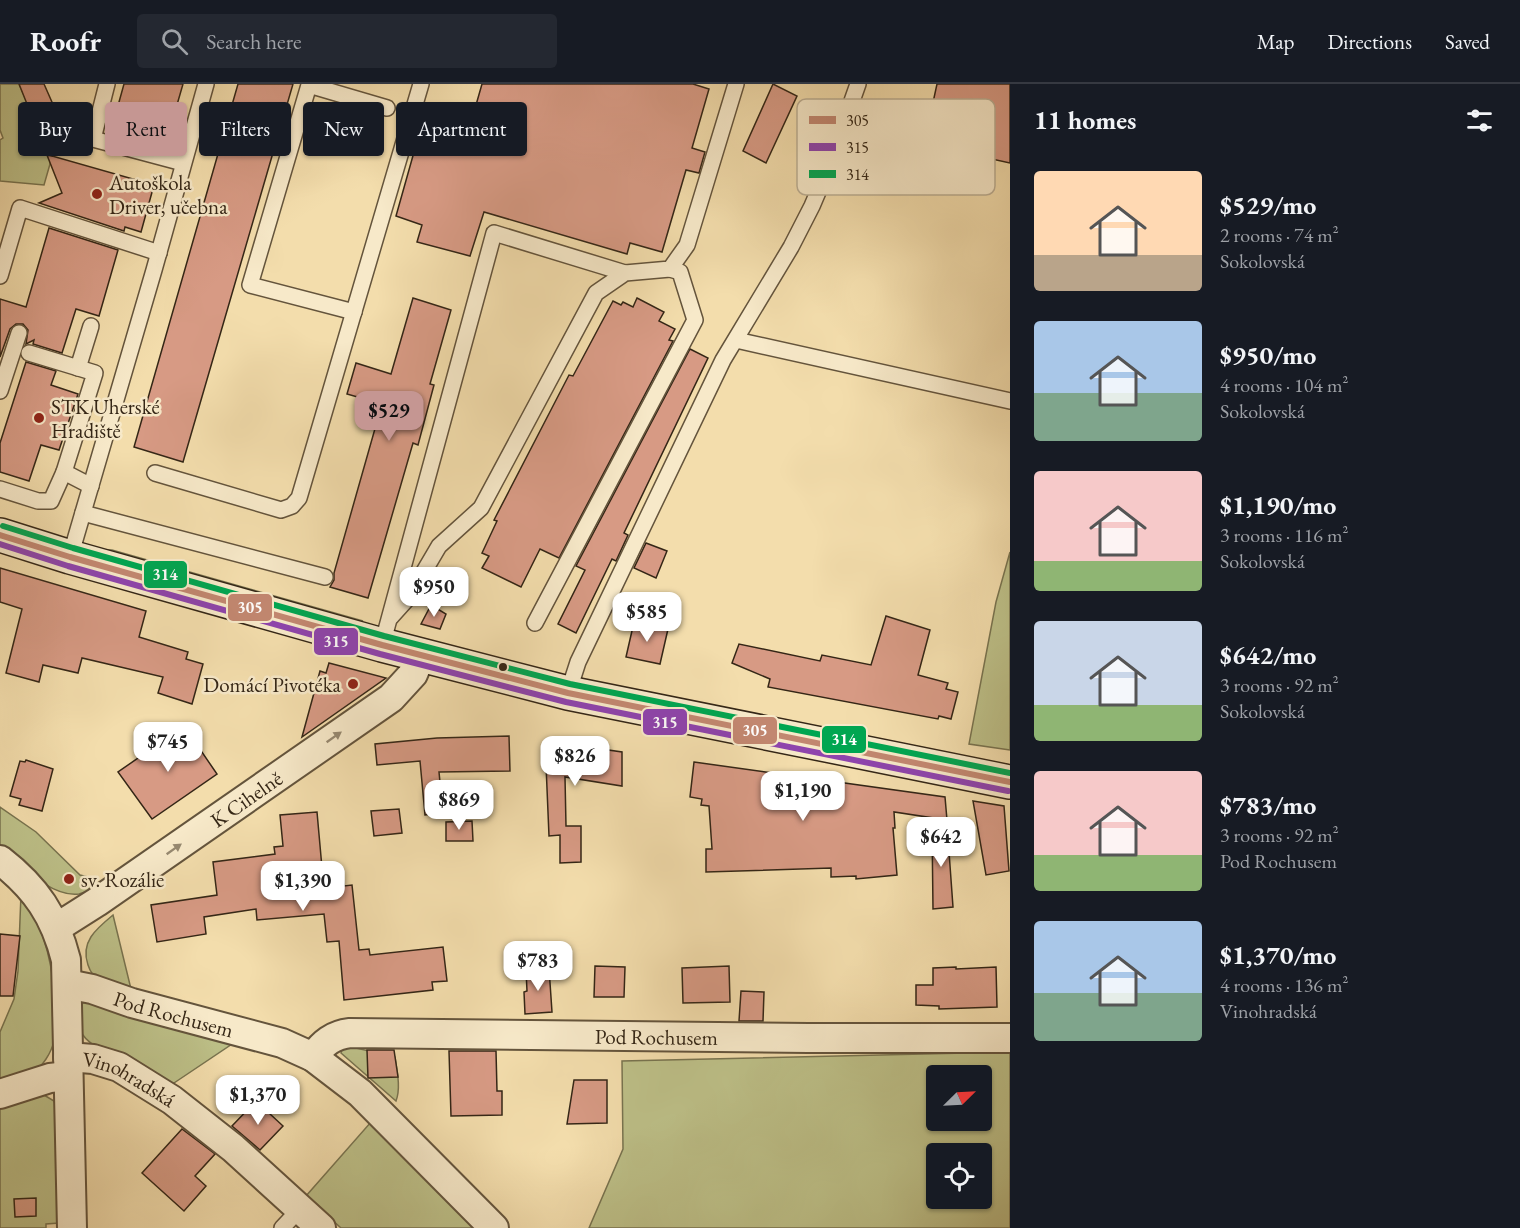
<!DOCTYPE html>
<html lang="en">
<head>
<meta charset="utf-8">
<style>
	:root { --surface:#171b24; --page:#242831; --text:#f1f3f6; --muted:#9ea1a6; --line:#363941; --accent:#c59692 }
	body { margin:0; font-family:"EB Garamond",serif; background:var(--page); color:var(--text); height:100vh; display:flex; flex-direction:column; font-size:22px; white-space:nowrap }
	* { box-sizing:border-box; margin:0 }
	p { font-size:20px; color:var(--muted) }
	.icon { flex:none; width:33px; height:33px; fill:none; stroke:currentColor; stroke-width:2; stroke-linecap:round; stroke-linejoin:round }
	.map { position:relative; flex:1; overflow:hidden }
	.sheet { display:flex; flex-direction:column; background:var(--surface); width:510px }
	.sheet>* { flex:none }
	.top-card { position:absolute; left:18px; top:18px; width:570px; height:54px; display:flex; gap:12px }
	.needle { width:39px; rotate:66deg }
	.fabs { position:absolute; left:926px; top:981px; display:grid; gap:12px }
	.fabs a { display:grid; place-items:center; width:66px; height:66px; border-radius:6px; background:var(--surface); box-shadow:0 2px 4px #0004; font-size:30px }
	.price { position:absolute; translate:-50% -51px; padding:0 14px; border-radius:12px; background:#fff; color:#222; font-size:20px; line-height:39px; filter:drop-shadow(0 2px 3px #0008) }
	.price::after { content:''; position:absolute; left:50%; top:36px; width:18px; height:14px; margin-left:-9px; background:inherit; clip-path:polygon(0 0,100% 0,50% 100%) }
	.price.on { background:var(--accent); color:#111 }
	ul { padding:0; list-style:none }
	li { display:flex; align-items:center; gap:18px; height:150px; padding:0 24px }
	li span { display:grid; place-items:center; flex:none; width:168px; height:120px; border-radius:6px; color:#555 }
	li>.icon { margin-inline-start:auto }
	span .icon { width:72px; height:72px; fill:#fffc; stroke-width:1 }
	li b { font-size:26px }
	h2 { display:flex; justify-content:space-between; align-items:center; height:72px; padding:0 24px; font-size:26px }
	.pill { padding:0 21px; border-radius:6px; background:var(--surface); box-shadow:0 2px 4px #0004; font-size:21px; line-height:54px }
	.pill.on { background:var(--accent); color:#111 }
	header { display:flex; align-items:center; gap:36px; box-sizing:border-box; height:84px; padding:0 30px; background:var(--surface); border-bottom:2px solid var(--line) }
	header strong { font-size:28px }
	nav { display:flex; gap:33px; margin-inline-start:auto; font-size:21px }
	.search { width:420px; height:54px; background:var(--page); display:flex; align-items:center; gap:15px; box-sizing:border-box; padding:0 21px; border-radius:6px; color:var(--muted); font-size:22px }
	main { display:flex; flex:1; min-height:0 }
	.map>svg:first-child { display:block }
</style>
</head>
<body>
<header>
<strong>Roofr</strong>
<div class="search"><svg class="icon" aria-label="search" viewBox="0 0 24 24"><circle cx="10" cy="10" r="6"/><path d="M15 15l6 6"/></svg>Search here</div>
<nav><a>Map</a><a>Directions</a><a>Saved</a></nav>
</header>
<main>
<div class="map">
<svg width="1010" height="1144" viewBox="0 0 1010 1144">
	<rect width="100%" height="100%" fill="#f3ddac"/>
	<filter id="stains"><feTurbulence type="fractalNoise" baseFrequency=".00333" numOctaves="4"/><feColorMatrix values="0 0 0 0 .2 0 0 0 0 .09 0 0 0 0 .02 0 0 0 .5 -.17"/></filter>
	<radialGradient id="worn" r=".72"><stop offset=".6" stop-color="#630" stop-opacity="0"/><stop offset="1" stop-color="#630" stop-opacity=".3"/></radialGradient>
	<!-- green -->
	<g fill="#bdc088" stroke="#78734f" stroke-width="1.5" fill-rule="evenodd">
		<path d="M0,0H19L52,73L44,101L0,97V56L3,54L0,46Z"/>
		<path d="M109,466H112L363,537H349L114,471Z"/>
		<path d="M1010,468V666L969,660L996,518Z"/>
		<path d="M0,723L36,748L80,791L96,795L91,798L92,805C88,807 83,809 79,810C53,814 19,781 0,766Z"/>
		<path d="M21,810C27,821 34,832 39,843C52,872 59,924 54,956C52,968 42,984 31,990C23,994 9,995 0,997V948L14,915L18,887Z"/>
		<path d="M113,831L131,905C122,903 108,901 99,896C94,893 90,887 88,881C80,858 96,845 113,831Z"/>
		<path d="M85,917L235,958L171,1001C152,992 84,965 80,945C78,938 80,929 80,922Z"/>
		<path d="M343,961L395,973C397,987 401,1004 396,1017L341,969Z"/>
		<path d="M1010,968V1144H589L623,1065L622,977ZM936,992H981V1036H936ZM936,1070H981V1114H936Z"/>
		<path d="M44,1011L54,1017L58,1030L59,1139L46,1140V1144H0V1024Z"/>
		<path d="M371,1038L474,1144H341L306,1112Z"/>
	</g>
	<!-- building -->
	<g fill="#d79a84" stroke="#342616" stroke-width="1.5">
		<path d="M19,0H44L70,59L52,72L154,101L141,148L125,143L124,147L39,119L62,109L47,71L51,72L36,39L35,40Z"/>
		<path d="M124,0H183L168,52L114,36Z"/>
		<path d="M238,0H293L183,378L134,363Z"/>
		<path d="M482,0H693L709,5L692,64L705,68L699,89L686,86L662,168L630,159L627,170L484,128L470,172L417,158L422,141L396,132L425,29L470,42Z"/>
		<path d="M773,0L797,12L766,79L743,67Z"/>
		<path d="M937,0H1010V79L924,60Z"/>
		<path d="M49,144L118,166L99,232L76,225L62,269L33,260L34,256L26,260L28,246L23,240H16L10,245L0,273V215L26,223Z"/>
		<path d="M413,214L451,226L430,300L434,301L418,361L413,359L368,514L330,503L334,496V489L382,320L347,310L356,279L391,290Z"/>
		<path d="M637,214L664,228L659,237L675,245L669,256L673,257L559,474L540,465L521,503L482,484L489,472L482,469L497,437L494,436L569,291L573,292L613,217L621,221L623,218L633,223Z"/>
		<path d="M690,265L708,274L624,449L628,451L616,477L612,475L576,549L558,540L585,486L576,482Z"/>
		<path d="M26,278L56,287L51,301L78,310L59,366L41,361L29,397L0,388V359Z"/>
		<path d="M646,459L667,467L656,494L634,484Z"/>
		<path d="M0,484L146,527L139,553L188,568L186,575L203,580L192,620L158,609L163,593L82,574L78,589L43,581L39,598L6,589L22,525L0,518Z"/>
		<path d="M431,521L446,530L440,545L421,540Z"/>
		<path d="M886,532L930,546L918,591L948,599L946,605L958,608L951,635L939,632L938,635L768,603L770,595L732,579L739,560L820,577L822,571L871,581Z"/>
		<path d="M634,538L668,545L660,580L626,573Z"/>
		<path d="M329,579L386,594L302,653L320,587L326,589Z"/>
		<path d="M184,642L217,690L152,735L118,688Z"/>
		<path d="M509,652L510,687L439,688L443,729L425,731L420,677L377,681L375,660L437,654Z"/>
		<path d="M545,657L622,668V702L565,693L566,742H581V778L560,779V751L549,752Z"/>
		<path d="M26,676L53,685L42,727L19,721L21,715L10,712L20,677L25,678Z"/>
		<path d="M694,678L945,713L947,736L894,728L895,744H893L897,791L856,795V792L831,793V784L706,788V765H712L709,722L701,721L702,715L690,713Z"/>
		<path d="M973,717L1004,722L1009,787L986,791Z"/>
		<path d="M399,725L402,749L374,752L371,727Z"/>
		<path d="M317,728L323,795L343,793L344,802L352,801L359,866L369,865L370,871L443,863L447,897L432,898L433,906L344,916L339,857L327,858L324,830L257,836L256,825L204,833L206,850L157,858L151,821L217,811L213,778L275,770L274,763L283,762L280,731Z"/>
		<path d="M472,737L473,757H446V738Z"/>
		<path d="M947,740L953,823L933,825L932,741Z"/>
		<path d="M0,850L20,852L13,912H0Z"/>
		<path d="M595,882L625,883L624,913H594Z"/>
		<path d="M729,882L730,918L683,919L682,884Z"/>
		<path d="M956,883V885L996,883L997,923L939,925V922L916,921V901H933V884Z"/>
		<path d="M549,884L552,928L525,930L524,908L527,907L526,886Z"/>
		<path d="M741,907L764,908L763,937H739Z"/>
		<path d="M367,966H394L398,993L368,994Z"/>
		<path d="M449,967H496L497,1007H502V1031L451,1032Z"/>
		<path d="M574,996H607V1039L567,1040Z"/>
		<path d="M256,1017L283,1042L260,1066L232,1042Z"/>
		<path d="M182,1045L215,1070L195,1092L206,1102L184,1127L142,1089Z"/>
		<path d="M36,1114V1132L15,1133L14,1115Z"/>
	</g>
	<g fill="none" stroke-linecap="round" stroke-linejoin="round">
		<defs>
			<g id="lane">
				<path d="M107,0L93,55L183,79"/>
				<path d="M0,192L20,124L159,169"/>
				<path d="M354,228L250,201L309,1L387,24"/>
				<path d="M736,256L1010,317"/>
				<path d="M29,269L95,289L64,388L91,402"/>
				<path d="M78,284L91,242"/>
				<path d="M0,307L19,249"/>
				<path d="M155,389L281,426L292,422L299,414L421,0"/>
				<path d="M0,405L38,417H51L64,388"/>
				<path d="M83,429L325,493"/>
				<path d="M70,473L154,186L206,0"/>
				<path d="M391,533L409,513L439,462L481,424L596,209L625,189L670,185L687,161L736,0"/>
				<path d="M535,539L695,236L680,188L670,185"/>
				<path d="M382,561L494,149L625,189"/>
				<path d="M568,609L578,578L723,276L791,163L812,122L829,82L858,0"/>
				<path d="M282,1144L300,1125"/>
			</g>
			<g id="street">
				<path d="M0,776C36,804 55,832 66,876L72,1144"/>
				<path id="s1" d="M56,844L97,818L391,614L413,590L421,571"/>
				<path id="s2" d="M67,900L92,905L132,919L282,959L313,973L360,1009L494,1144"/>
				<path id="s3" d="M68,973L93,975L119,983L172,1016L233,1064L321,1144"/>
				<path id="s4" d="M313,973C323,959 333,951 350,949L808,954H1010"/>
				<path d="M0,1010L50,994L68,992"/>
			</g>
			<path id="secondary" d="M0,451L70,473L382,561L568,609L1010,698"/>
		</defs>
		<!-- lane casing -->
		<use href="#lane" stroke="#64543c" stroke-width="18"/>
		<!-- street casing -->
		<use href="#street" stroke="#64543c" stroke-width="32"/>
		<!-- secondary casing -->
		<use href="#secondary" stroke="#342616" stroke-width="36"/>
		<!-- lane -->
		<use href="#lane" stroke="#f7e9c9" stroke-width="15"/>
		<!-- street -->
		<use href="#street" stroke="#f7e9c9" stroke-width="28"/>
		<!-- secondary -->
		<use href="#secondary" stroke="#f7e9c9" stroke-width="33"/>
		<defs>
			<path id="bus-1" d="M0,451L70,473L382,561L568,609L1010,698"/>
			<path id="bus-2" d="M0,460L68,482L380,570L566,618L1008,707"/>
			<path id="bus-3" d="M3,442L73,464L384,552L570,600L1010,689"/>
		</defs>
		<!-- bus-1 casing -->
		<use href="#bus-1" stroke="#f7e9c9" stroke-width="10"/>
		<!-- bus-2 casing -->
		<use href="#bus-2" stroke="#f7e9c9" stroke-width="10"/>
		<!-- bus-3 casing -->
		<use href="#bus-3" stroke="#f7e9c9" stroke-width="10"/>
		<!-- bus-1 -->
		<use href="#bus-1" stroke="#c28770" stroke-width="6"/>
		<!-- bus-2 -->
		<use href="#bus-2" stroke="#8e44ad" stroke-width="6"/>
		<!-- bus-3 -->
		<use href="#bus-3" stroke="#00a651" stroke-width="6"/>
	</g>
	<!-- one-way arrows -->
	<defs><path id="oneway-solid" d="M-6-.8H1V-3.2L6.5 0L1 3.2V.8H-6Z" transform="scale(1.5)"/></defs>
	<g fill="#968870">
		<use href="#oneway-solid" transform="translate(334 653) rotate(-35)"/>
		<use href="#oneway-solid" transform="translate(174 765) rotate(-35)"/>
	</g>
	<!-- markers -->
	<g fill="#8f2418" stroke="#f7e9c9" stroke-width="2">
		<circle cx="97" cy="110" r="6"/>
		<circle cx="39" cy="334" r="6"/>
		<circle cx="353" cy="600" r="6"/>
		<circle cx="69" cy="795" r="6"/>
	</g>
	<circle fill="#342616" stroke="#f7e9c9" stroke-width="2" cx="503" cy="583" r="5"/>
	<g text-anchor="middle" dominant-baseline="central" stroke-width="5" stroke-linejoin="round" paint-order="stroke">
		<!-- poi labels -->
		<g font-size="21" fill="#342616" stroke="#f7e9c9" text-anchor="start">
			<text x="109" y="98">Autoškola<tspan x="109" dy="24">Driver, učebna</tspan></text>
			<text x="51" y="322">STK Uherské<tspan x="51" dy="24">Hradiště</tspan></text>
			<text x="341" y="600" text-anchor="end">Domácí Pivotéka</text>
			<text x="81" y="795">sv. Rozálie</text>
		</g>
		<!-- street labels -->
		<g font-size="21" fill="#342616" stroke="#f7e9c9">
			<text stroke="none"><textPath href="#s1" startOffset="230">K Cihelně</textPath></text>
			<text stroke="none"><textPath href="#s2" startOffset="111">Pod Rochusem</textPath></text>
			<text stroke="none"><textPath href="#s4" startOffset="352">Pod Rochusem</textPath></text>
			<text stroke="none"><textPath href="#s3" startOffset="66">Vinohradská</textPath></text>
		</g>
	</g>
	<!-- legend -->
	<rect x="797" y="15" width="198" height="96" rx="9" fill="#f7e9c9" stroke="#bcae93" stroke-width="1.5"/>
	<rect x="809" y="32" width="27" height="8" fill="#c28770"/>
	<rect x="809" y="59" width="27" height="8" fill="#8e44ad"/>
	<rect x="809" y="86" width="27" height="8" fill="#00a651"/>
	<g font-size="16" fill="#342616">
		<text x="846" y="42">305</text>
		<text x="846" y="69">315</text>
		<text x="846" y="96">314</text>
	</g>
	<g stroke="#f7e9c9" stroke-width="2">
		<rect x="143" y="476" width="45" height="29" rx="6" fill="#00a651"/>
		<rect x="227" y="509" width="46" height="29" rx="6" fill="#c28770"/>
		<rect x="313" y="543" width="46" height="29" rx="6" fill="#8e44ad"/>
		<rect x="642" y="624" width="46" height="28" rx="6" fill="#8e44ad"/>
		<rect x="732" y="632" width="46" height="29" rx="6" fill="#c28770"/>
		<rect x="821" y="641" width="46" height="29" rx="6" fill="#00a651"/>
	</g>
	<g font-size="16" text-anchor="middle" font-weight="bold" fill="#fff">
		<text x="165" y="496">314</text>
		<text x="250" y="529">305</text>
		<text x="336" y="563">315</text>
		<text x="665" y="644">315</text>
		<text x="755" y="652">305</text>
		<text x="844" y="661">314</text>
	</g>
	<rect width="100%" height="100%" filter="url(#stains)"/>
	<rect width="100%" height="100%" fill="url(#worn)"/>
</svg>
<div class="fabs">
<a><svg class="needle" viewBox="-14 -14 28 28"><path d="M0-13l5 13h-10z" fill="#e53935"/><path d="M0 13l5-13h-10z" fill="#9ea1a6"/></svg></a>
<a><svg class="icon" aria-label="locate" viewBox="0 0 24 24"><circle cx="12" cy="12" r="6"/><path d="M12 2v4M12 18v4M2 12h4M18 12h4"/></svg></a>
</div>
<b class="price on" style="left:389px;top:358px">$529</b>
<b class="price" style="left:434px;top:534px">$950</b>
<b class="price" style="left:647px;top:559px">$585</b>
<b class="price" style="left:168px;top:689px">$745</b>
<b class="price" style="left:575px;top:703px">$826</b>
<b class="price" style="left:803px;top:738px">$1,190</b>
<b class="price" style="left:459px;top:747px">$869</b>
<b class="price" style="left:941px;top:784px">$642</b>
<b class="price" style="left:303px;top:828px">$1,390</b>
<b class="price" style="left:538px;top:908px">$783</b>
<b class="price" style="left:258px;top:1042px">$1,370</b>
<div class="top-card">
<a class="pill">Buy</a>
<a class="pill on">Rent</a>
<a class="pill">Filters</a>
<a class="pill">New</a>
<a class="pill">Apartment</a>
</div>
</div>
<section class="sheet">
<h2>11 homes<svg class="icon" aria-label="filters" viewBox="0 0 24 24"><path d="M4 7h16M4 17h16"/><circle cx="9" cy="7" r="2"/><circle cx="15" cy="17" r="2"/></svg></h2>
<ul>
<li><span style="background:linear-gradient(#ffd9b3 70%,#b9a48a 0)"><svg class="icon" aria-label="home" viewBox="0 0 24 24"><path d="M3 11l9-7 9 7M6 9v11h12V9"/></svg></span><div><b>$529/mo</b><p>2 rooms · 74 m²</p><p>Sokolovská</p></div></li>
<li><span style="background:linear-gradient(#a9c7e8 60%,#7fa58c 0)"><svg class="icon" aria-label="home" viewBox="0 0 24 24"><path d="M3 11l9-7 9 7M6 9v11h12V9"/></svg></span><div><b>$950/mo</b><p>4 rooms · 104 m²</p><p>Sokolovská</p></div></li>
<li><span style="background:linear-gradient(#f6c9c9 75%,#8fb573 0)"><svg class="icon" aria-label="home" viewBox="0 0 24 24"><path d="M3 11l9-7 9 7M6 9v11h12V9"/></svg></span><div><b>$1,190/mo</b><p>3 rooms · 116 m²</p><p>Sokolovská</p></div></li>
<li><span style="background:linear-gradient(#c9d6e8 70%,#8fb573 0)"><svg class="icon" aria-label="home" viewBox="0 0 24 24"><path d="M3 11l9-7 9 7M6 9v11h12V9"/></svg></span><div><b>$642/mo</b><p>3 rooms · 92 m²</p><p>Sokolovská</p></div></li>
<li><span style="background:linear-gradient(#f6c9c9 70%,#8fb573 0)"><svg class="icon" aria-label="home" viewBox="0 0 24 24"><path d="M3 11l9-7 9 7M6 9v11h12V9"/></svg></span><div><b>$783/mo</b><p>3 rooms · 92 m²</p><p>Pod Rochusem</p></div></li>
<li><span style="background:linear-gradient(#a9c7e8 60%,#7fa58c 0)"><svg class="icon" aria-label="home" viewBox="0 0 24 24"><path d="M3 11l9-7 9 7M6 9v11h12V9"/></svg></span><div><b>$1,370/mo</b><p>4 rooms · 136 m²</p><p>Vinohradská</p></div></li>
</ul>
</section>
</main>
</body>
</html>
